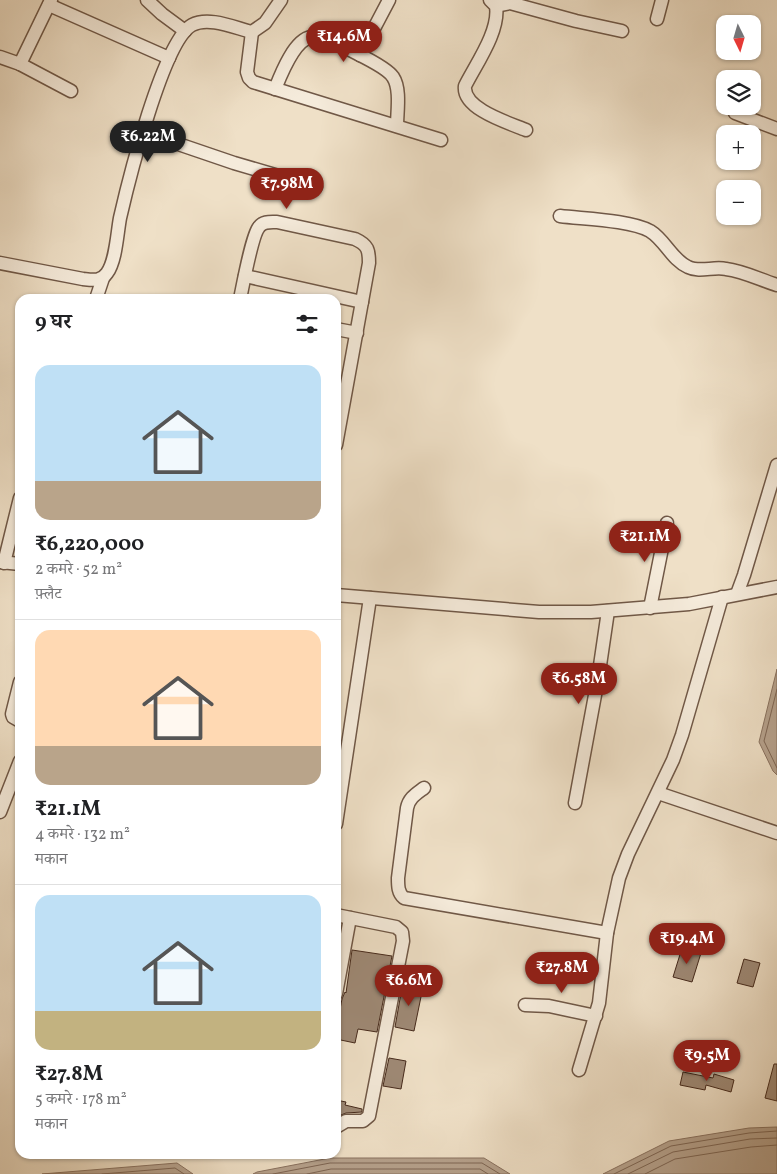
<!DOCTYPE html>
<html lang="hi">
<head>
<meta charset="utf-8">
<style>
	:root { --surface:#fff; --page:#f2f2f2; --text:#202124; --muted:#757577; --line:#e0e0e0; --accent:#8f2418 }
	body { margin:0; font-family:Vollkorn,"Noto Serif Devanagari",serif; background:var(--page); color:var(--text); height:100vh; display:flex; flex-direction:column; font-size:19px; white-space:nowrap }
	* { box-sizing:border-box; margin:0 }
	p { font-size:16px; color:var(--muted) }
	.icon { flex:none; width:28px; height:28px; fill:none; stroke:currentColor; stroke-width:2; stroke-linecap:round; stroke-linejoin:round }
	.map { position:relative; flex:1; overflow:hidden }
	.side { position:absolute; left:15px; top:294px; width:326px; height:865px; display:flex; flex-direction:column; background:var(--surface); border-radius:15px; box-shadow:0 1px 4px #0004 }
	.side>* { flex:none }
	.needle { width:32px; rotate:175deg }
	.tools { position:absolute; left:716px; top:15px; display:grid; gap:10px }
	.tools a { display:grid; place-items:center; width:45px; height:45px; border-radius:10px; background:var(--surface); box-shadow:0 1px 4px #0004; font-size:25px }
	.price { position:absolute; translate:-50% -42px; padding:0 11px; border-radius:18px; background:var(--accent); color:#fff; font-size:16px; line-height:32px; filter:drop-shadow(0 1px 2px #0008) }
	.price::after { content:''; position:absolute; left:50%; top:30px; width:15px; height:11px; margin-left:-8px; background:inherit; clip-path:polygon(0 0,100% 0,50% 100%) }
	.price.on { background:#222; color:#fff }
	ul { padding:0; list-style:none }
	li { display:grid; align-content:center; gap:10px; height:265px; padding:0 20px }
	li+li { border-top:1px solid var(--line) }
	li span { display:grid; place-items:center; height:155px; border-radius:15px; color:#555 }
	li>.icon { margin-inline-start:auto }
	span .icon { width:90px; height:90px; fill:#fffc; stroke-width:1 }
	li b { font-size:21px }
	h2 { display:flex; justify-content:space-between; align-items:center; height:60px; padding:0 20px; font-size:21px }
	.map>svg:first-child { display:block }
</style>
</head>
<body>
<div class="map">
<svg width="777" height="1174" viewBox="0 0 777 1174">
	<rect width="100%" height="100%" fill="#efe0c7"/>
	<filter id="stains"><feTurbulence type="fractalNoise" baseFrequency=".004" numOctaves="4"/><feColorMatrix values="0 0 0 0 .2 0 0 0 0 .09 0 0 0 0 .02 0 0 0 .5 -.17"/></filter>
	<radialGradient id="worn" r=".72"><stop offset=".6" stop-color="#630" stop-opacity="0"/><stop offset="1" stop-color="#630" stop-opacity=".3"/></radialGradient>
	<!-- water -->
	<g fill="#b6a28d" stroke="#897260">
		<path d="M777,669V775L773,771L759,742Z"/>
		<path d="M777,1127V1174H603L669,1141L749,1128Z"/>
		<path d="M330,1158H484L510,1174H253L257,1172Z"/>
		<path d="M177,1163L193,1174H42Z"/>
	</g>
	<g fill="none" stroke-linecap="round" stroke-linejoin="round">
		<!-- shore -->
		<g stroke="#7e6654" stroke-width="1">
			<path d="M777,689L764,741L777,768"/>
			<path d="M102,1174L175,1168L184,1174"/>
			<path d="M273,1174L330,1163H482L500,1174"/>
			<path d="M307,1174L331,1169H480L488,1174"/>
			<path d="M614,1174L671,1146L749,1133L777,1131"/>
			<path d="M628,1174L673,1152L750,1139L777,1138"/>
			<path d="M645,1174L675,1159L751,1147L777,1145"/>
		</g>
	</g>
	<!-- building -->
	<g fill="#9e8975" stroke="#462a1c">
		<path d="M682,948L701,953L692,982L673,977Z"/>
		<path d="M352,950L392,956L377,1032L358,1029L355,1043L336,1039V1030L342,999L345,992L346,993Z"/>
		<path d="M744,959L760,963L753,987L737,983Z"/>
		<path d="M403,982L423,987L414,1031L395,1027Z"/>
		<path d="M389,1058L406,1061L401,1089L383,1086Z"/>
		<path d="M774,1064H777V1101L765,1098Z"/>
		<path d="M683,1072L713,1078L714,1074L734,1080L731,1092L706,1085L705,1090L680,1085Z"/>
		<path d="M336,1100L346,1102L345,1105L362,1109V1112L346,1113L336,1117Z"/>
	</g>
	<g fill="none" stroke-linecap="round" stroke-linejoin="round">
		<defs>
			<g id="minor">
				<path d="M147,0L162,14L185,31"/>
				<path d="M490,0L496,6C500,31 476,64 465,86C462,109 509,123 526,130"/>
				<path d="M49,5L169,58"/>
				<path d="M496,6L510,3L576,21L622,31"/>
				<path d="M657,19L662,0"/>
				<path d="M252,32L247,72L249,78L253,82L441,140"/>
				<path d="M360,55L389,0"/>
				<path d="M0,57L20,64L71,91"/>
				<path d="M20,64L51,0"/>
				<path d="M275,89C281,74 294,40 311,37C323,34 346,48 358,54C366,58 388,69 393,77C401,89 397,112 397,126"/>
				<path d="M735,113L777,129"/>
				<path d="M143,132L234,163L316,187"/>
				<path d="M560,216C584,219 630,220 650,231C665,240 672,260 688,267C700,273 714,266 726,269C743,271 761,280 777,285"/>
				<path d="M0,263L83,279C92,280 101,282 107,273C116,261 117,234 120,218C128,183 163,41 192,25C209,16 235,28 252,32L265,23L281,0"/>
				<path d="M245,276L362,302"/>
				<path d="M96,299L103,278"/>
				<path d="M240,299C243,285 252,235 259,227C263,221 270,222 277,222L355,239C368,245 369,250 369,263L336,445"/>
				<path d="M336,329L357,333"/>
				<path d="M0,562L20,564"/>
				<path d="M4,563L20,498"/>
				<path d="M737,594L744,575L777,465"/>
				<path d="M336,595L539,612H591L689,604L777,587"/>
				<path d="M650,608L667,523"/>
				<path d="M20,682L12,714L13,717L20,721"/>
				<path d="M424,788C416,794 409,798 407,808L398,878C398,886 398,893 404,898L607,933"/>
				<path d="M658,793L777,833"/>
				<path d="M575,803L598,679L608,611"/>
				<path d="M0,812L20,761"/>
				<path d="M336,824L370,598"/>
				<path d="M336,915L396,927L402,932L403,941L369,1116L363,1121H346L336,1127"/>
				<path d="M336,994L350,918"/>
				<path d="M525,1005L549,1006L596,1016"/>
				<path d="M579,1070L599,1003L607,933L619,878L628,854L673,760L682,735L722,597"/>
			</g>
		</defs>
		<!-- minor casing -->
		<use href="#minor" stroke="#705847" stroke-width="15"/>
		<!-- minor -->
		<use href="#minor" stroke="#f5ebdb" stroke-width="12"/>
	</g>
	<rect width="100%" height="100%" filter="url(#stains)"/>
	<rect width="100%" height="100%" fill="url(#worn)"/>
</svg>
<div class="tools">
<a><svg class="needle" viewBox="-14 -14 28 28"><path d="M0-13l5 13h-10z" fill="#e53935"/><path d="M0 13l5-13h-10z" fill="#757577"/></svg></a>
<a><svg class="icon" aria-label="layers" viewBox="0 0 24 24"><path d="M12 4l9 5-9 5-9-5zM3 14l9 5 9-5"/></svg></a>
<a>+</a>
<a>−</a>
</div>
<b class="price" style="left:344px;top:63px">₹14.6M</b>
<b class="price on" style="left:148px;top:163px">₹6.22M</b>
<b class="price" style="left:287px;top:210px">₹7.98M</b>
<b class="price" style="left:645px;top:563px">₹21.1M</b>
<b class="price" style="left:579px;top:705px">₹6.58M</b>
<b class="price" style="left:687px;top:965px">₹19.4M</b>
<b class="price" style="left:562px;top:994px">₹27.8M</b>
<b class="price" style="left:409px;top:1007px">₹6.6M</b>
<b class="price" style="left:707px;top:1082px">₹9.5M</b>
<section class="side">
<h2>9 घर<svg class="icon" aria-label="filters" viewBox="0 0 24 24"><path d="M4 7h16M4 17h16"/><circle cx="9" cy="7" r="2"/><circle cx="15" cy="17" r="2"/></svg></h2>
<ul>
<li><span style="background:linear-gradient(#bfe0f5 75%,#b9a48a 0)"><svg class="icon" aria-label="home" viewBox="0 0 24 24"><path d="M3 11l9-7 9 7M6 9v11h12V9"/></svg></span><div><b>₹6,220,000</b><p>2 कमरे · 52 m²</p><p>फ़्लैट</p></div></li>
<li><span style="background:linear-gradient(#ffd9b3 75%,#b9a48a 0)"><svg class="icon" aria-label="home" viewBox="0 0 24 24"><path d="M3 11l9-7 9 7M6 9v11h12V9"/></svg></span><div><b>₹21.1M</b><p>4 कमरे · 132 m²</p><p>मकान</p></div></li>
<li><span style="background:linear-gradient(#bfe0f5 75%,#c2b280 0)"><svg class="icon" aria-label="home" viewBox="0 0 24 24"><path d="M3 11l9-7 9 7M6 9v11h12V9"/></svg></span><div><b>₹27.8M</b><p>5 कमरे · 178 m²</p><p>मकान</p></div></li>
</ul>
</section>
</div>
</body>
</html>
